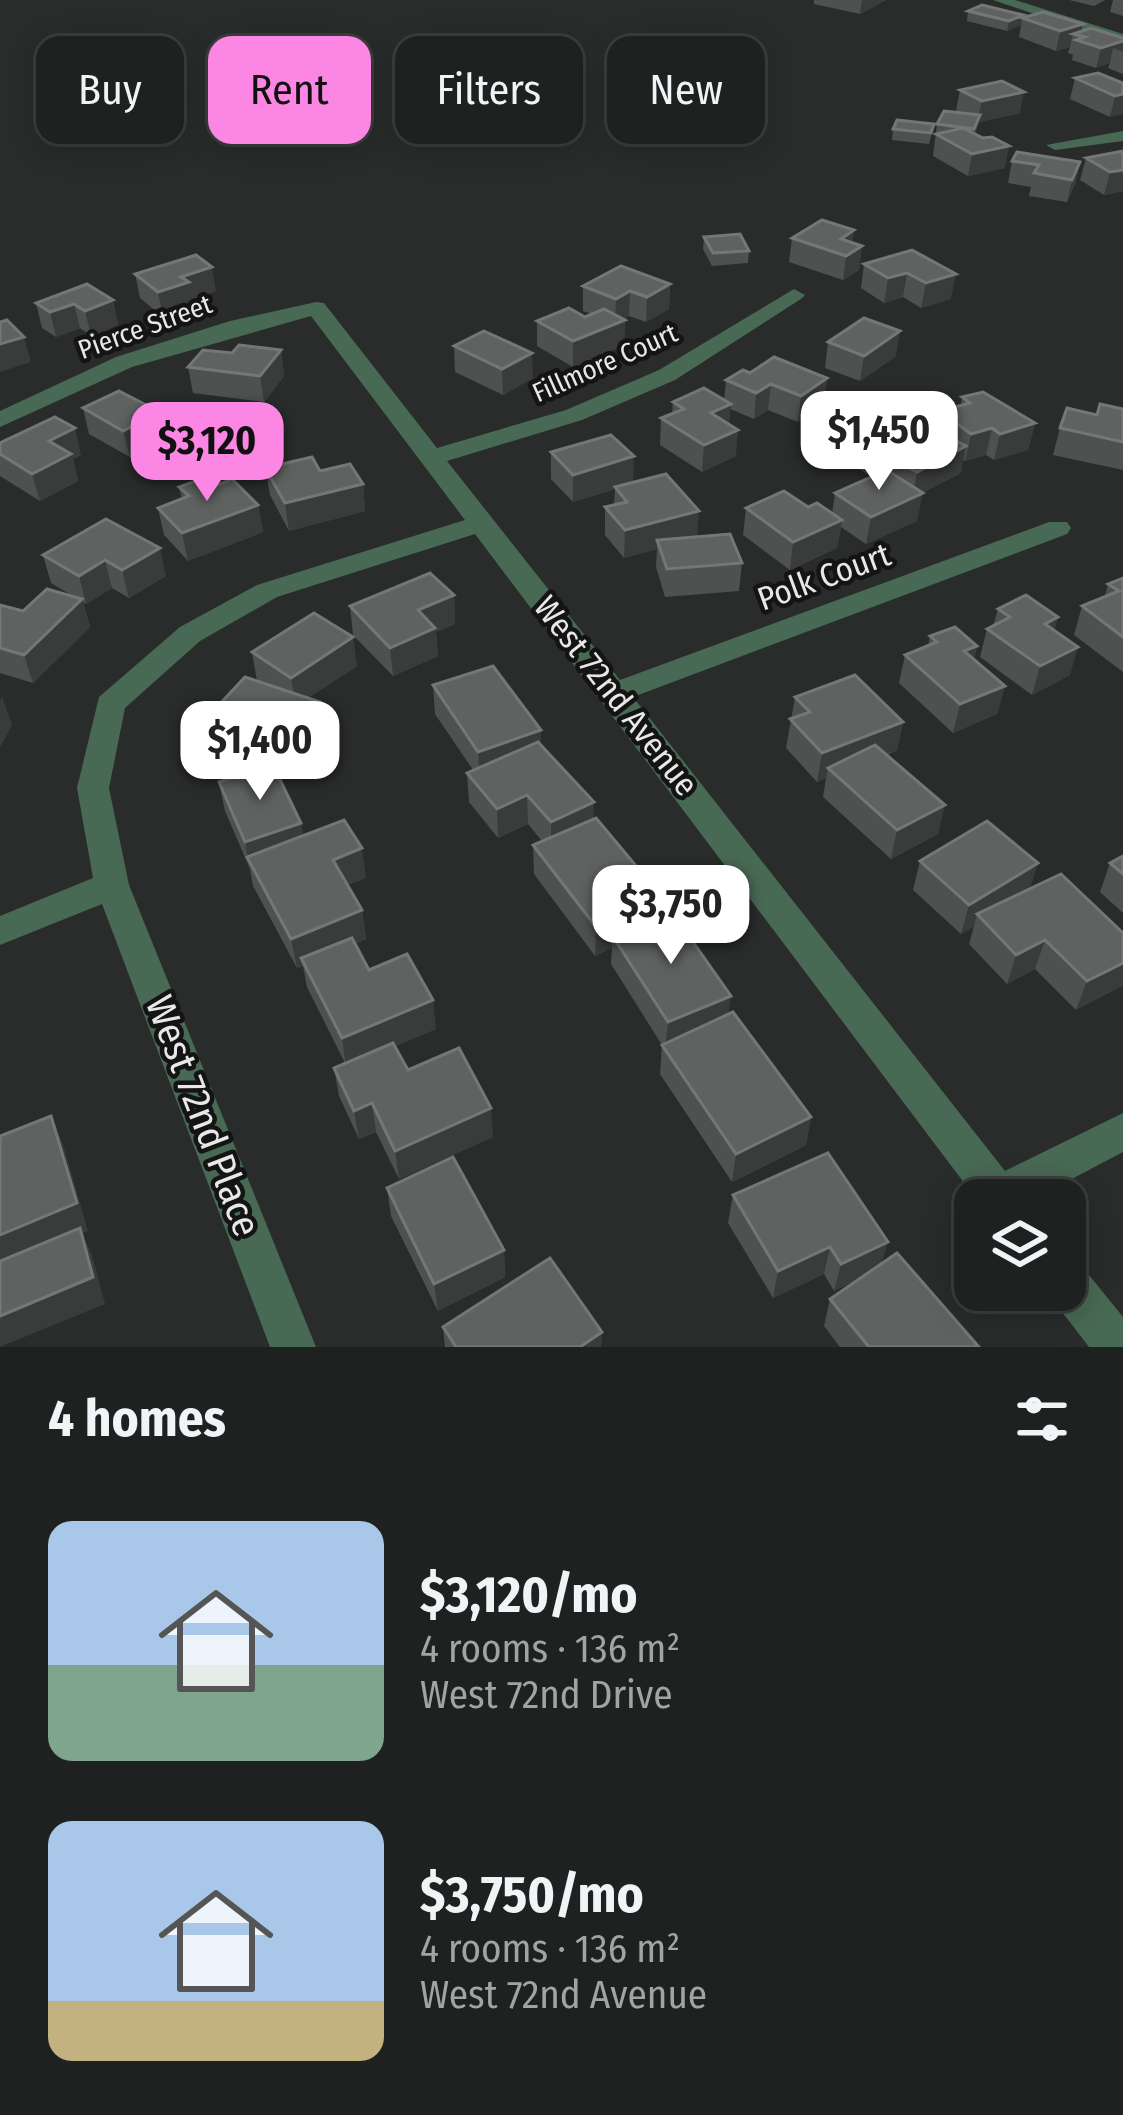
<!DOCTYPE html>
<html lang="en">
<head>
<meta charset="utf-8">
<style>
	:root { --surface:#1f2120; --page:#2c2e2d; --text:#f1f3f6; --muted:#a1a3a5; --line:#3c3e3e; --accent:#fc86e4 }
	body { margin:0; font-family:"Fira Sans Condensed",sans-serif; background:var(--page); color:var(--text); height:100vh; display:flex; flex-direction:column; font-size:45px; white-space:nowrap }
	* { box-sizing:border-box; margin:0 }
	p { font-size:39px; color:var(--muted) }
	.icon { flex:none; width:66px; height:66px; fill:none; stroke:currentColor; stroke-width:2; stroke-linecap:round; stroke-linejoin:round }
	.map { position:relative; height:1347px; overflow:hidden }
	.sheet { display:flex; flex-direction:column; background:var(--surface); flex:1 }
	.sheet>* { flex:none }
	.guide { position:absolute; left:36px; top:36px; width:1053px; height:108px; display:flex; gap:24px }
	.tools { position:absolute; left:954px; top:1179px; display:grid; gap:24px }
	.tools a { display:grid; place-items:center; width:132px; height:132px; border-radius:24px; background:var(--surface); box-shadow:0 6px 30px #0003,0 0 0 3px var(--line); font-size:60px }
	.price { position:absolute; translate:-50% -102px; padding:0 27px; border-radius:24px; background:#fff; color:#222; font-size:39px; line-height:78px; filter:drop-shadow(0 3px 6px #0008) }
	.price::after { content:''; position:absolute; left:50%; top:72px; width:36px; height:27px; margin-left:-18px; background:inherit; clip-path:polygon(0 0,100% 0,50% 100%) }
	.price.active { background:var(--accent); color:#111 }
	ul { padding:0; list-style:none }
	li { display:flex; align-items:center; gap:36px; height:300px; padding:0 48px }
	li span { display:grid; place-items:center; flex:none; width:336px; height:240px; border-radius:24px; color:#555 }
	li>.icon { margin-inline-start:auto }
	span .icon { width:144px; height:144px; fill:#fffc; stroke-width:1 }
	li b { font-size:51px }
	h2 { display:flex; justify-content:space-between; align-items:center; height:144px; padding:0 48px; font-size:51px }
	.chip { padding:0 42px; border-radius:24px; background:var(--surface); box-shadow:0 6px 30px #0003,0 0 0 3px var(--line); font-size:42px; line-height:108px }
	.chip.active { background:var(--accent); color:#111 }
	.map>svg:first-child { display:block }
</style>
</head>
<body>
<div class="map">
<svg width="1123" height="1347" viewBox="0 0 1123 1347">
	<rect width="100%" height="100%" fill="#292c2a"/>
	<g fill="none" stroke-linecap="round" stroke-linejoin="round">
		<!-- street -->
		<g fill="#486954" fill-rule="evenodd">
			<path d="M993,0H1015L1123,34V44Z"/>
			<path d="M1123,131V141L1055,150L1046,145Z"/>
			<path d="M794,289L805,295L801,299L675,380L582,420L447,461L620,680L1049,522H1067L1071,528L1067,534L633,697L1005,1171L1123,1113V1152L1032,1200H977L475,534L277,597L200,641L125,708L109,788L129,885L316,1347H270L102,904L0,945V916L93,878L77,788L99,697L180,627L257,585L465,520L311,316L132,367L0,427V411L116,357L230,321L316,302L324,303L437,448L566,410L659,370Z"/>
			<path d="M1065,1259L1081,1265L1123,1317V1347H1089L1049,1295L1047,1290H1065Z"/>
		</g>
	</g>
	<!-- wall -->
	<g fill="#4e514f">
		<path d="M814,0H886L860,14L814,4Z"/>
		<path d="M1069,0H1105L1094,6Z"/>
		<path d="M1113,0H1123V16L1110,12Z"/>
		<path d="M968,11L1023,15V18L1123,38V74L1108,68L1110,63L1096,68L1072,60L1073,55L1068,53L1070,47L1056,51L1019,37L1021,25L1007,31L967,21Z"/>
		<path d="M1075,78L1123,83L1110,117L1070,99Z"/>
		<path d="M960,90L1020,113L979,122L975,134L1005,168L968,176L933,156L937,124L959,112L956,111Z"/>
		<path d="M934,124L929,144L892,140L893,129Z"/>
		<path d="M1123,151V191L1104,195L1080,180L1086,158Z"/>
		<path d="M1012,161L1080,162L1075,184L1067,202L1029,196L1031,187L1008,183Z"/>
		<path d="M704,237L749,251L748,263L712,266L703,249Z"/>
		<path d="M792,238L852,242L862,246L859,270L843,280L789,262Z"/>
		<path d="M912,250L951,299L921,308L903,297L884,303L861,288L864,264Z"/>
		<path d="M135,274L216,291L192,299L193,307L163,317L140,298Z"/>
		<path d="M670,284L669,309L646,322L629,316L623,319L625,320L624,345L573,367L537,346V321L585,317L592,314L583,311V286Z"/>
		<path d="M113,300L118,325L91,336L80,328L56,337L42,328L36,303Z"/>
		<path d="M828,342L896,356L860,381L825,368Z"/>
		<path d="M454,346L533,378L503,395L455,372Z"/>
		<path d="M281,350L284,376L264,402L193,393L188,367L232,353Z"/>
		<path d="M750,373L827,378L824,404L798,422L768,410L754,419L730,409L729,424L736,456L702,472L660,445L661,418L672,414L673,402L724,401L726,380Z"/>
		<path d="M962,397L1035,423L1028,450L994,460L986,455L965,461L963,460L961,473L922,493L917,521L866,544L841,527L837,548L790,570L743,535L746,508L808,507L832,514L835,493L872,477L857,468L862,442L920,440L936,432L940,411L961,405Z"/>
		<path d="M83,408L166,439L130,457L89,434Z"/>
		<path d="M1123,409V470L1053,455L1060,428L1097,415Z"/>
		<path d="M0,443L81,455L73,459L78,481L40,501L0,476Z"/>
		<path d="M551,452L633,482L697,536L742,563L739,591L665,597L656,567L657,549L624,558L605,535V507L614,505L615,489L573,502L551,479Z"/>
		<path d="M265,468L320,471L363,484L365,511L289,531L270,495Z"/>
		<path d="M179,487L210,488L258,505L263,532L188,561L164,535L158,508L182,499Z"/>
		<path d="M106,519L166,576L129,598L112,588L86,604L83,602L90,627L33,683L0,673V605L23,611L73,596L51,583L43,555Z"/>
		<path d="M1123,577V672L1074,635L1082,606L1104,598L1108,584Z"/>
		<path d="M454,595L455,624L436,632L438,656L393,676L353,635L350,606Z"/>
		<path d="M998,609L1058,617L1054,630L1070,675L1032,695L980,657L987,629L993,626Z"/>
		<path d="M930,636L977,646L974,659L1005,686L997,714L953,733L899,683L905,655L928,646Z"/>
		<path d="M252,652L357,666L308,698L320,702L325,731L294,767L254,753L242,767L206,754L200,725L257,681Z"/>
		<path d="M433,685L541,745L593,819L662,897L660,916L728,1014L811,1117L806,1145L732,1182L660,1074L662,1045L611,964L612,948L595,956L534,874L533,845L542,841L528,824L498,838L469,802L467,773L473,770L435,714Z"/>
		<path d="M795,697L903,722L897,750L887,755L938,834L891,859L823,797L826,778L817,782L786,748Z"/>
		<path d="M219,782L301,823L303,835L366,878L347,885L362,910L366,939L355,944L369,970L436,1029L395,1046L408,1070L493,1137L399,1179L376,1132L359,1139L339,1096L334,1068L345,1063L307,987L303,966L297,968L253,886L250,869L225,811Z"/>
		<path d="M1123,856V913L1100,892L1110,863Z"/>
		<path d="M920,861L1030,889L1123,933L1076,1010L1035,969L1007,984L969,944L974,926L961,934L913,890Z"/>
		<path d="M387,1188L504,1250L505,1277L438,1311L391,1216Z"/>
		<path d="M733,1195L882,1263L979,1347H840L824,1326L830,1299L859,1279L834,1291L824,1274L773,1298L728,1223Z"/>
		<path d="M443,1327L602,1332L601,1347H445Z"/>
	</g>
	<!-- shaded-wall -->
	<g fill="#393c3a">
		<path d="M862,0H886L860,14Z"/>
		<path d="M1023,15L1021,25L1007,31L1009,21Z"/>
		<path d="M1083,24L1080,36L1073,34L1070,47L1056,51L1060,31Z"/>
		<path d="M1123,41V52L1113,48L1110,63L1096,68L1101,48Z"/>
		<path d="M1024,92L1020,113L979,122L972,140L982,101Z"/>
		<path d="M1123,94V114L1110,117L1115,96Z"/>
		<path d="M1009,146L1005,168L968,176L972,154Z"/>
		<path d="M1080,162L1075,184L1067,202L1072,180Z"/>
		<path d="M1123,170V191L1104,195L1110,172Z"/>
		<path d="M854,230L851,253L862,246L859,270L843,280L846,256L841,239Z"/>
		<path d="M212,267L216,291L192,299L193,307L163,317L158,292L181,277Z"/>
		<path d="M907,273L903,297L884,303L888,278Z"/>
		<path d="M956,274L951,299L921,308L926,283Z"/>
		<path d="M670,284L669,309L646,322L647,297Z"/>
		<path d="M630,291L629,316L615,324L616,299Z"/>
		<path d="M113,300L118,325L91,336L85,311Z"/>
		<path d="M74,304L80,328L56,337L50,312Z"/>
		<path d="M625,320L624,345L573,367V341Z"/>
		<path d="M900,331L896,356L860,381L864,356Z"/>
		<path d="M24,337L31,362L0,372V344Z"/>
		<path d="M281,350L284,376L264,402L260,376Z"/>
		<path d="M532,353L533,378L503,395L502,369Z"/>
		<path d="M827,378L824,404L798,422L801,396Z"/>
		<path d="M771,384L768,410L754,419L756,393Z"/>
		<path d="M731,404L728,431L711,413Z"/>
		<path d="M160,412L166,439L130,457L123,431Z"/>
		<path d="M1035,423L1028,450L994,460L1000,434Z"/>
		<path d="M75,428L81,455L73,459L78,481L40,501L32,474L49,441Z"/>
		<path d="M992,428L986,455L965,461L971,434Z"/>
		<path d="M738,430L736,456L702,472L704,445Z"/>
		<path d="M966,446L961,473L919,495L923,493L917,521L866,544L871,517L912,498L917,472Z"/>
		<path d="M634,456L633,483L573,502V475Z"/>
		<path d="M363,484L365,511L289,531L285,503Z"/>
		<path d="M258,505L263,532L188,561L182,533Z"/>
		<path d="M699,511L697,538L657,540V549L624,558L625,530Z"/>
		<path d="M842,520L837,548L790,570L793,542Z"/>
		<path d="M160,548L166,576L129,598L122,570Z"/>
		<path d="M105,560L112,588L86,604L79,576Z"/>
		<path d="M454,595L455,624L436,632L438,656L393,676L390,648L418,610Z"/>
		<path d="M82,599L90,627L33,683L24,655Z"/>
		<path d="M1058,617L1050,646L1045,624Z"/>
		<path d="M353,637L357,666L296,706L291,678Z"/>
		<path d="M977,646L970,674L964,651Z"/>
		<path d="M1078,647L1070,675L1032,695L1040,666Z"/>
		<path d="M1005,686L997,714L953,733L960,704Z"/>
		<path d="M2,696L12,725L0,748V701Z"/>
		<path d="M320,702L325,731L294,767L289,738Z"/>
		<path d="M903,722L897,750L835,775L828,768L826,778L817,782L822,753Z"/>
		<path d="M249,725L254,753L242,767L236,738Z"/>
		<path d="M541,730V759L480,781L478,752Z"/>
		<path d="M527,795L528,824L498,838L497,809Z"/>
		<path d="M594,802L593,832L551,852V822Z"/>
		<path d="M945,805L938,834L891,859L897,830Z"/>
		<path d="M301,823L306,852L248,858L245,842Z"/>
		<path d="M362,848L366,878L337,889L333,860Z"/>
		<path d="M1038,863L1029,892L977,914L974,926L961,934L969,905Z"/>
		<path d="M662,897L660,926L612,935V948L595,956L596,927Z"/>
		<path d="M362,910L366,939L305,965L301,958L303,966L297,968L291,939Z"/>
		<path d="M1045,940L1035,969L1007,984L1016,955Z"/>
		<path d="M1123,963V986L1076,1010L1087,981Z"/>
		<path d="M731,996L727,1025L665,1051L668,1022Z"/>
		<path d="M433,1000L436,1029L346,1067L342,1038Z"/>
		<path d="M372,1103L376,1132L359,1139L354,1111Z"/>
		<path d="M491,1108L493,1137L399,1179L395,1151Z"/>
		<path d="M51,1116L63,1144L88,1231L82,1233L92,1255L105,1304L0,1347V1235Z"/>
		<path d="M811,1117L806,1145L732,1182L736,1154Z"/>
		<path d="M888,1242L880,1269L834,1291L841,1264Z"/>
		<path d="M830,1247L824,1274L773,1298L778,1271Z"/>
		<path d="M504,1250L505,1277L438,1311L434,1284Z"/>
		<path d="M602,1332L601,1347H580Z"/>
	</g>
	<!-- building -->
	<g fill="#5f6260" stroke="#747775" stroke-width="3">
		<path d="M982,5L1023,15L1009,21L968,11Z"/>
		<path d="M1043,12L1083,24L1060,31L1022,18Z"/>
		<path d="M1091,28L1123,38V41L1101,48L1076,40L1085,37L1073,34Z"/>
		<path d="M1098,73L1123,83V94L1115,96L1075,78Z"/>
		<path d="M1002,81L1024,92L982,101L960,90Z"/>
		<path d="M944,111L980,115L974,129L937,124Z"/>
		<path d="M897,120L934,124L931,133L893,129Z"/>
		<path d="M963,128L983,138L992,137L1009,146L972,154L936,134Z"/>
		<path d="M1123,151V170L1110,172L1086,158Z"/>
		<path d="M1017,152L1080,162L1072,180L1034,173L1039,165L1012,161Z"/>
		<path d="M822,220L854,230L841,239L862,246L846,256L792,238Z"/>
		<path d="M740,234L749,251L713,253L704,237Z"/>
		<path d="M912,250L956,274L926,283L907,273L888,278L864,264Z"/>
		<path d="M196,255L212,267L181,277L189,282L158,292L135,274Z"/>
		<path d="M621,266L670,284L647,297L630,291L616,299L583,286Z"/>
		<path d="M87,284L113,300L85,311L74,304L50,312L36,303Z"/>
		<path d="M569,308L585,317L604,309L625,320L573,341L537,321Z"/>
		<path d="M864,318L900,331L864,356L828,342Z"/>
		<path d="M7,320L24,337L0,344V322Z"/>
		<path d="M484,331L532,353L502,369L454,346Z"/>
		<path d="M239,345L281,350L260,376L188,367L203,350L232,353Z"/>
		<path d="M774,357L827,378L801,396L771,384L756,393L726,380L743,370L750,373Z"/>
		<path d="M704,388L731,404L711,413L738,430L704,445L661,418L684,409L673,402Z"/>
		<path d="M119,391L160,412L123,431L83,408Z"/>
		<path d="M983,392L1035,423L1000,434L992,428L971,434L940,411L970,403L962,397Z"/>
		<path d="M1100,404L1123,409V442L1060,428L1067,408L1097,415Z"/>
		<path d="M55,417L75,428L49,441L71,454L32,474L0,454V443Z"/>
		<path d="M894,425L920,440L938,431L966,446L917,472L862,442Z"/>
		<path d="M611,435L634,456L573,475L551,452Z"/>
		<path d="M312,457L320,471L350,464L363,484L285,503L265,468Z"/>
		<path d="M887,470L923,493L871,517L835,493Z"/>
		<path d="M666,474L699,511L625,530L605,507L627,502L615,487Z"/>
		<path d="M201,479L210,488L232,479L258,505L182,533L158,508L189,496L179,487Z"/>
		<path d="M784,491L808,507L817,503L842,520L793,542L746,508Z"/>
		<path d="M106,519L160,548L122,570L105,560L79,576L43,555Z"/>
		<path d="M730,534L742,563L667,569L657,540Z"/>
		<path d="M430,573L454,595L418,610L435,628L390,648L350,606Z"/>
		<path d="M1123,578V637L1082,606L1119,591L1108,584Z"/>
		<path d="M47,589L82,599L24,655L0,648V605L23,611Z"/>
		<path d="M1026,595L1058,617L1045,624L1078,647L1040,666L987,629L1010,617L998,609Z"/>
		<path d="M314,613L353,637L291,678L252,652Z"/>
		<path d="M955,627L977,646L964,651L1005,686L960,704L905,655L937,642L930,636Z"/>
		<path d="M493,666L541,730L478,752L433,685Z"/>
		<path d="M855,675L903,722L822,753L790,719L810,712L795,697Z"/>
		<path d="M245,677L320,702L289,738L249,725L236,738L200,725Z"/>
		<path d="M538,742L594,802L551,822L527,795L497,809L467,773Z"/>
		<path d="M875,745L945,805L897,830L828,768Z"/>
		<path d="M273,765L301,823L245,842L219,782Z"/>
		<path d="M596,818L662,897L596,927L533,845Z"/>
		<path d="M344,820L362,848L333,860L362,910L291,939L247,857Z"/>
		<path d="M987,821L1038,863L969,905L920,861Z"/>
		<path d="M1123,856V874L1110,863Z"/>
		<path d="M1061,874L1123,933V963L1087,981L1045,940L1016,955L977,914Z"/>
		<path d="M672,912L731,996L668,1022L612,935Z"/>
		<path d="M352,938L369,970L407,954L433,1000L342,1038L301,958Z"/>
		<path d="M733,1012L811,1117L736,1154L662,1045Z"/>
		<path d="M393,1043L408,1070L459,1048L491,1108L395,1151L372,1103L354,1111L334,1068Z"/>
		<path d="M51,1116L77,1203L0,1235V1136Z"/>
		<path d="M828,1153L888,1242L841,1264L830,1247L778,1271L733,1195Z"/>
		<path d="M453,1157L504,1250L434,1284L387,1188Z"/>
		<path d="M80,1228L93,1277L0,1316V1261Z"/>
		<path d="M897,1253L979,1347H869L830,1299Z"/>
		<path d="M550,1258L602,1332L580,1347H456L443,1327Z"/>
	</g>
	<g text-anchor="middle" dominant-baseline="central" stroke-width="9" stroke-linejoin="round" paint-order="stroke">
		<!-- far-street labels -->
		<g font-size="27" fill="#e7e8e7" stroke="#131413">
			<text transform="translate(145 327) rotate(-20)">Pierce Street</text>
			<text transform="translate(605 363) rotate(-24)">Fillmore Court</text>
		</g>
		<!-- street labels -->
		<g font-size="33" fill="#e7e8e7" stroke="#131413">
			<text transform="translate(824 577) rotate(-20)">Polk Court</text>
			<text transform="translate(616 696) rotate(52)">West 72nd Avenue</text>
		</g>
		<!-- near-street labels -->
		<g font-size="39" fill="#e7e8e7" stroke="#131413">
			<text transform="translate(203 1116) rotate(69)">West 72nd Place</text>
		</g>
	</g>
</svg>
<div class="tools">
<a><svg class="icon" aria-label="layers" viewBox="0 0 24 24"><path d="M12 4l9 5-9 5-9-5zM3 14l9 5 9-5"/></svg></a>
</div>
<b class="price" style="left:879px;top:493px">$1,450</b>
<b class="price active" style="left:207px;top:504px">$3,120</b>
<b class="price" style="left:260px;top:803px">$1,400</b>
<b class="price" style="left:671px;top:967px">$3,750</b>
<div class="guide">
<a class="chip">Buy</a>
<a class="chip active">Rent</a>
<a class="chip">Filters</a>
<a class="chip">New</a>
</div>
</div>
<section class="sheet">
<h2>4 homes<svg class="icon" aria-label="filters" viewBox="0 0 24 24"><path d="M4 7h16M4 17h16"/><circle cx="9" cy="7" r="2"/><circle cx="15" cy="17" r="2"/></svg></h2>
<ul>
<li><span style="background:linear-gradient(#a9c7e8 60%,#7fa58c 0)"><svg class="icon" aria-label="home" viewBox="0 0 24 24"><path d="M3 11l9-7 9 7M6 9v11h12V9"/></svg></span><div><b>$3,120/mo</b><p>4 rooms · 136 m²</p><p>West 72nd Drive</p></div></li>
<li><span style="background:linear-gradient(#a9c7e8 75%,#c2b280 0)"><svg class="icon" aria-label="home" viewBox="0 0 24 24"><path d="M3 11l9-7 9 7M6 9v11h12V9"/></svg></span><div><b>$3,750/mo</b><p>4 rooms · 136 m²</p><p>West 72nd Avenue</p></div></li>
</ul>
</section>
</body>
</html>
